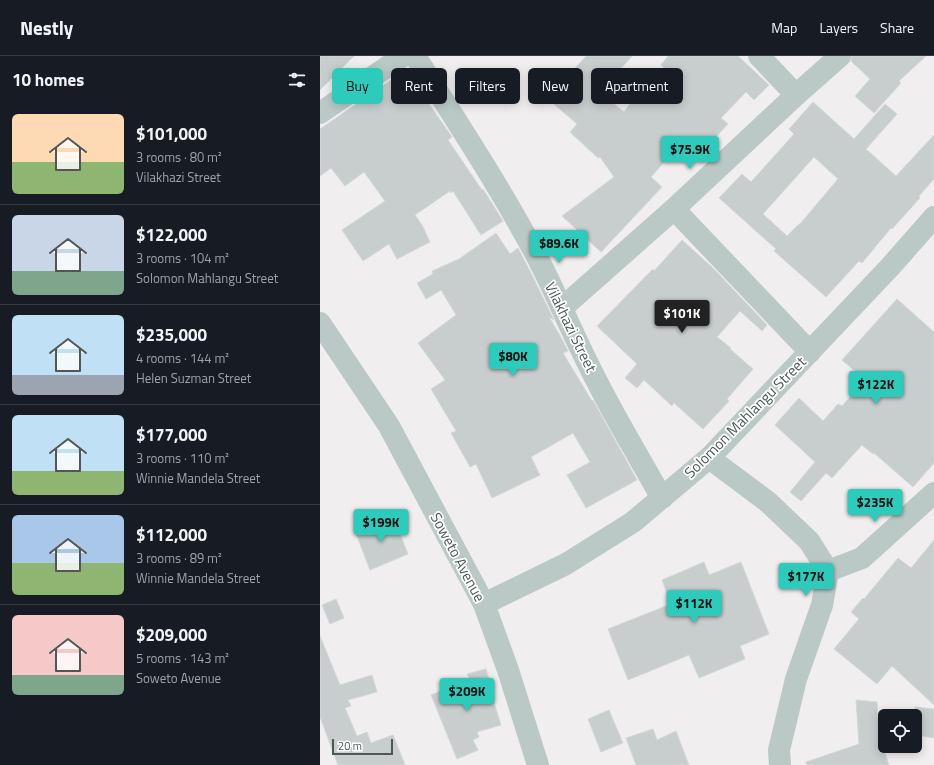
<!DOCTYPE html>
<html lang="en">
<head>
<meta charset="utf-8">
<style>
	:root { --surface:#171b24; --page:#242831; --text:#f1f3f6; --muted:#9ea1a6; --line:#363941; --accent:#2ecabc }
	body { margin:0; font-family:"Titillium Web",sans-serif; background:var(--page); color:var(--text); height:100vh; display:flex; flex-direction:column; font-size:15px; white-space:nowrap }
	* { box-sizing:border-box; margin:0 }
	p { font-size:13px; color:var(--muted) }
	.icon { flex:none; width:22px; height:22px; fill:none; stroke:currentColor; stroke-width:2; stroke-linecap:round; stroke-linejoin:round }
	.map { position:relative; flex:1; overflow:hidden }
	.side { display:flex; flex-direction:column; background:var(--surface); width:320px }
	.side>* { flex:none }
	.guide { position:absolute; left:12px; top:12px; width:380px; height:36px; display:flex; gap:8px }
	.tools { position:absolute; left:558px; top:653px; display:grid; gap:8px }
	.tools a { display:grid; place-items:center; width:44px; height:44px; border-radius:6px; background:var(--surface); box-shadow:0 2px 10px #0003; font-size:20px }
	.scale { position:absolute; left:12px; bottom:10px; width:61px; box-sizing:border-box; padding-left:4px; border:2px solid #485956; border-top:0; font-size:11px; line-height:14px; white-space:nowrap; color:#485956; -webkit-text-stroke:3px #fff; paint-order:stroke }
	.price { position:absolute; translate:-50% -34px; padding:0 9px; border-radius:4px; background:var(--accent); color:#111; font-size:13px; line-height:26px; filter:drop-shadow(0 1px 2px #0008) }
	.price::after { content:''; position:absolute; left:50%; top:24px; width:12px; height:9px; margin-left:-6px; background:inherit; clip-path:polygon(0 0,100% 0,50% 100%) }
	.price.active { background:#222; color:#fff }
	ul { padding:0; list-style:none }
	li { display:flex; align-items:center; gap:12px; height:100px; padding:0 12px }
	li+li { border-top:1px solid var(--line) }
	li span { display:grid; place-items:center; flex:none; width:112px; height:80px; border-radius:6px; color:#555 }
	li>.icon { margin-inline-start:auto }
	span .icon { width:48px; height:48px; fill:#fffc; stroke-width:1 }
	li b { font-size:17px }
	h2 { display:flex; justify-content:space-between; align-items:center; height:48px; padding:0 12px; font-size:17px }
	.tag { padding:0 14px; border-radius:6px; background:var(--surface); box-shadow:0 2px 10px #0003; font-size:14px; line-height:36px }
	.tag.active { background:var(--accent); color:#111 }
	header { display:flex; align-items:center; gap:24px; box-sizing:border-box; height:56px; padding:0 20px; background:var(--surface); border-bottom:1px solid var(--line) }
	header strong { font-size:19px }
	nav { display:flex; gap:22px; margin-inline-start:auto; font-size:14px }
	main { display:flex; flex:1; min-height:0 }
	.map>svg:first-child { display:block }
</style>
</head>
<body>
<header>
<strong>Nestly</strong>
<nav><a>Map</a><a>Layers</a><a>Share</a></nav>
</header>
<main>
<section class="side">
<h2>10 homes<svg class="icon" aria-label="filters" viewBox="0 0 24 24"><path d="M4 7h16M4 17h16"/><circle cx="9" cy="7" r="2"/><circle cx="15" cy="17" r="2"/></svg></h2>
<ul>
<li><span style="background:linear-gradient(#ffd9b3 60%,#8fb573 0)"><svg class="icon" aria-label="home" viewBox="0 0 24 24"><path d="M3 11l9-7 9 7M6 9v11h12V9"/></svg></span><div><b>$101,000</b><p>3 rooms · 80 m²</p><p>Vilakhazi Street</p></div></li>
<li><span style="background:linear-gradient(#c9d6e8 70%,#7fa58c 0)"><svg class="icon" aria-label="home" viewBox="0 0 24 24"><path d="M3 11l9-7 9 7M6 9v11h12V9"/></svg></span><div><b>$122,000</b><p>3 rooms · 104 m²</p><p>Solomon Mahlangu Street</p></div></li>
<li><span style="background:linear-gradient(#bfe0f5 75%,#9aa5b1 0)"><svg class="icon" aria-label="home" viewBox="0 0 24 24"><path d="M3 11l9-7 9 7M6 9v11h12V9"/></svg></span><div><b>$235,000</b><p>4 rooms · 144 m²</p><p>Helen Suzman Street</p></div></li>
<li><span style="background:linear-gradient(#bfe0f5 70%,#8fb573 0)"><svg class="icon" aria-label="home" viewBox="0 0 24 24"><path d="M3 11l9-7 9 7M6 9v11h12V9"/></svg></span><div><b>$177,000</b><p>3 rooms · 110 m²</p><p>Winnie Mandela Street</p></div></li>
<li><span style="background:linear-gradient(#a9c7e8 60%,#8fb573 0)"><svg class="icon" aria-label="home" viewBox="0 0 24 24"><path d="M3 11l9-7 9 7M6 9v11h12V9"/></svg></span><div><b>$112,000</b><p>3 rooms · 89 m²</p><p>Winnie Mandela Street</p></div></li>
<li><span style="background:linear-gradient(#f6c9c9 75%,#7fa58c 0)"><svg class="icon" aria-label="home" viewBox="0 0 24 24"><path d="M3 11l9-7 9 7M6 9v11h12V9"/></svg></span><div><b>$209,000</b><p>5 rooms · 143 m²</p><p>Soweto Avenue</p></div></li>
</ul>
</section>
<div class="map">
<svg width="614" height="709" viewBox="0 0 614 709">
	<rect width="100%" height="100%" fill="#f0eeef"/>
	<!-- building -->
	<g fill="#c8cece" stroke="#d3d8d9" fill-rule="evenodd">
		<path d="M0,0H34L0,34Z"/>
		<path d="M266,0H312L280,36L304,56L319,36L326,42L348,16L341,9L348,0H418L449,29L434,44L426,36L401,62L408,68L380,98L364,83L331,121L342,131L281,196L242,160L294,121L280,101L278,102L250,76L257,68L228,43Z"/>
		<path d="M532,0H606L579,25L581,27L554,57L535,40L550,23L531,5Z"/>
		<path d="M87,13L110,47L109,48L132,81L128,84L162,134L163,133L183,165L161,179L133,135L131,137L130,135L95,159L102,169L110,186L77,203L69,188L43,205L22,174L65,145L44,116L25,130L11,112L0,120V73Z"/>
		<path d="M493,46L534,83L565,48L577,58L546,93L576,120L614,79V123L599,140L600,142L572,173L571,172L542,207L539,205L506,241L454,195L456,193L399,142L422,118L431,126L474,78L469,73ZM494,101L518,123L480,168H479L467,180L443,158Z"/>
		<path d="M176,177L190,198L198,192L211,217L234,264L229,261L242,283L248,295L243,297L272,345L273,344L317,424L266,452L247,419L270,406L253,377L211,401L220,419L172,442L156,408L150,411L131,377L136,375L111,333L125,324L98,287L136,259L121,234L106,243L97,227L113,218L112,215L139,203Z"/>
		<path d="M362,184L393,212L447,269L442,275L420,255L397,281L411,292L410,293L433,313L407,343L409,345L383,373L354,347L352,350L324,324L317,332L305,322L317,308L277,270L333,213L334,215Z"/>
		<path d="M577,243L614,276V407L593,431L554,397L553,398L542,389L512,422L506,417L481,445L470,436L495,406L455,369L479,342L503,365L518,348L522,350L545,324L522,304Z"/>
		<path d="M73,460L88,498L50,514L35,475Z"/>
		<path d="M614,484V649L572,610L557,628L514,593L539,563L531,556L543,542L544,543L578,502L591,512Z"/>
		<path d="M384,506L389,519L421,506L449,578L420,590L425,603L379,622L369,599L308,624L288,573L351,548L342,524Z"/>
		<path d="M16,543L24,562L10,568L2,549Z"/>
		<path d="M0,580L20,629L52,619L57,636L28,644L31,650L25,652L37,680L47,676L51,687L73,679L85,709H18L0,661Z"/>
		<path d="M166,613L171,630L169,631L181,669L157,676L159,681L153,684L158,694L137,703L111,639L150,623L147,618Z"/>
		<path d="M536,644L557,646L559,679L569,709H487L486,706L539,688Z"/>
		<path d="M595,651L614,653V682L595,679Z"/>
		<path d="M289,654L303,687L281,696L268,663Z"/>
		<path d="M333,673L337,684L356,675L369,709H316L306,682Z"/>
	</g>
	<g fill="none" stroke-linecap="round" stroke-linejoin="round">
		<!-- minor -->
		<g stroke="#bbc9c6" stroke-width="22">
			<path d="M95,0C134,61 174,122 209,186C228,219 242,254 258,287C283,341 313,391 342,442"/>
			<path d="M439,0L476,39"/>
			<path d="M0,57L83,0"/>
			<path d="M354,153L490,296"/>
			<path d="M242,252L354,153L476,39L520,0"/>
			<path d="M0,267L69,370L164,548L188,614L218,709"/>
			<path d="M389,402L448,446L489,485L508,515L502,549L476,623L459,694L460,709"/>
			<path d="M508,515L542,502L614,437"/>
			<path d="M164,548L246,508L313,466L389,402L570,211L614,161"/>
		</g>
	</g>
	<g text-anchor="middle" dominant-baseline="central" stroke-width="3.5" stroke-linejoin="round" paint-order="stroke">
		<!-- street labels -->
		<g font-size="15" fill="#485956" stroke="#fff">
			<text transform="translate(251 271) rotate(64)">Vilakhazi Street</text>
			<text transform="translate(425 361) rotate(-45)">Solomon Mahlangu Street</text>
			<text transform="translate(138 501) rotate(62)">Soweto Avenue</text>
		</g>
	</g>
</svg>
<div class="tools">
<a><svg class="icon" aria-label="locate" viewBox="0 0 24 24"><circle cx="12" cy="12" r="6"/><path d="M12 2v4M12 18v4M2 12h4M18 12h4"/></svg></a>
</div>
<div class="scale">20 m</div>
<b class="price" style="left:370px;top:114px">$75.9K</b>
<b class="price" style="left:239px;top:208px">$89.6K</b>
<b class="price active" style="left:362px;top:278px">$101K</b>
<b class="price" style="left:193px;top:321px">$80K</b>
<b class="price" style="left:556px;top:349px">$122K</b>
<b class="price" style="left:555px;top:467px">$235K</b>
<b class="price" style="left:61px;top:487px">$199K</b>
<b class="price" style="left:486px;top:541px">$177K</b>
<b class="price" style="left:374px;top:568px">$112K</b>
<b class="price" style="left:147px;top:656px">$209K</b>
<div class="guide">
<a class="tag active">Buy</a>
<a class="tag">Rent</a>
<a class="tag">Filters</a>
<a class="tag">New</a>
<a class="tag">Apartment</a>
</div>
</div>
</main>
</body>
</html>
